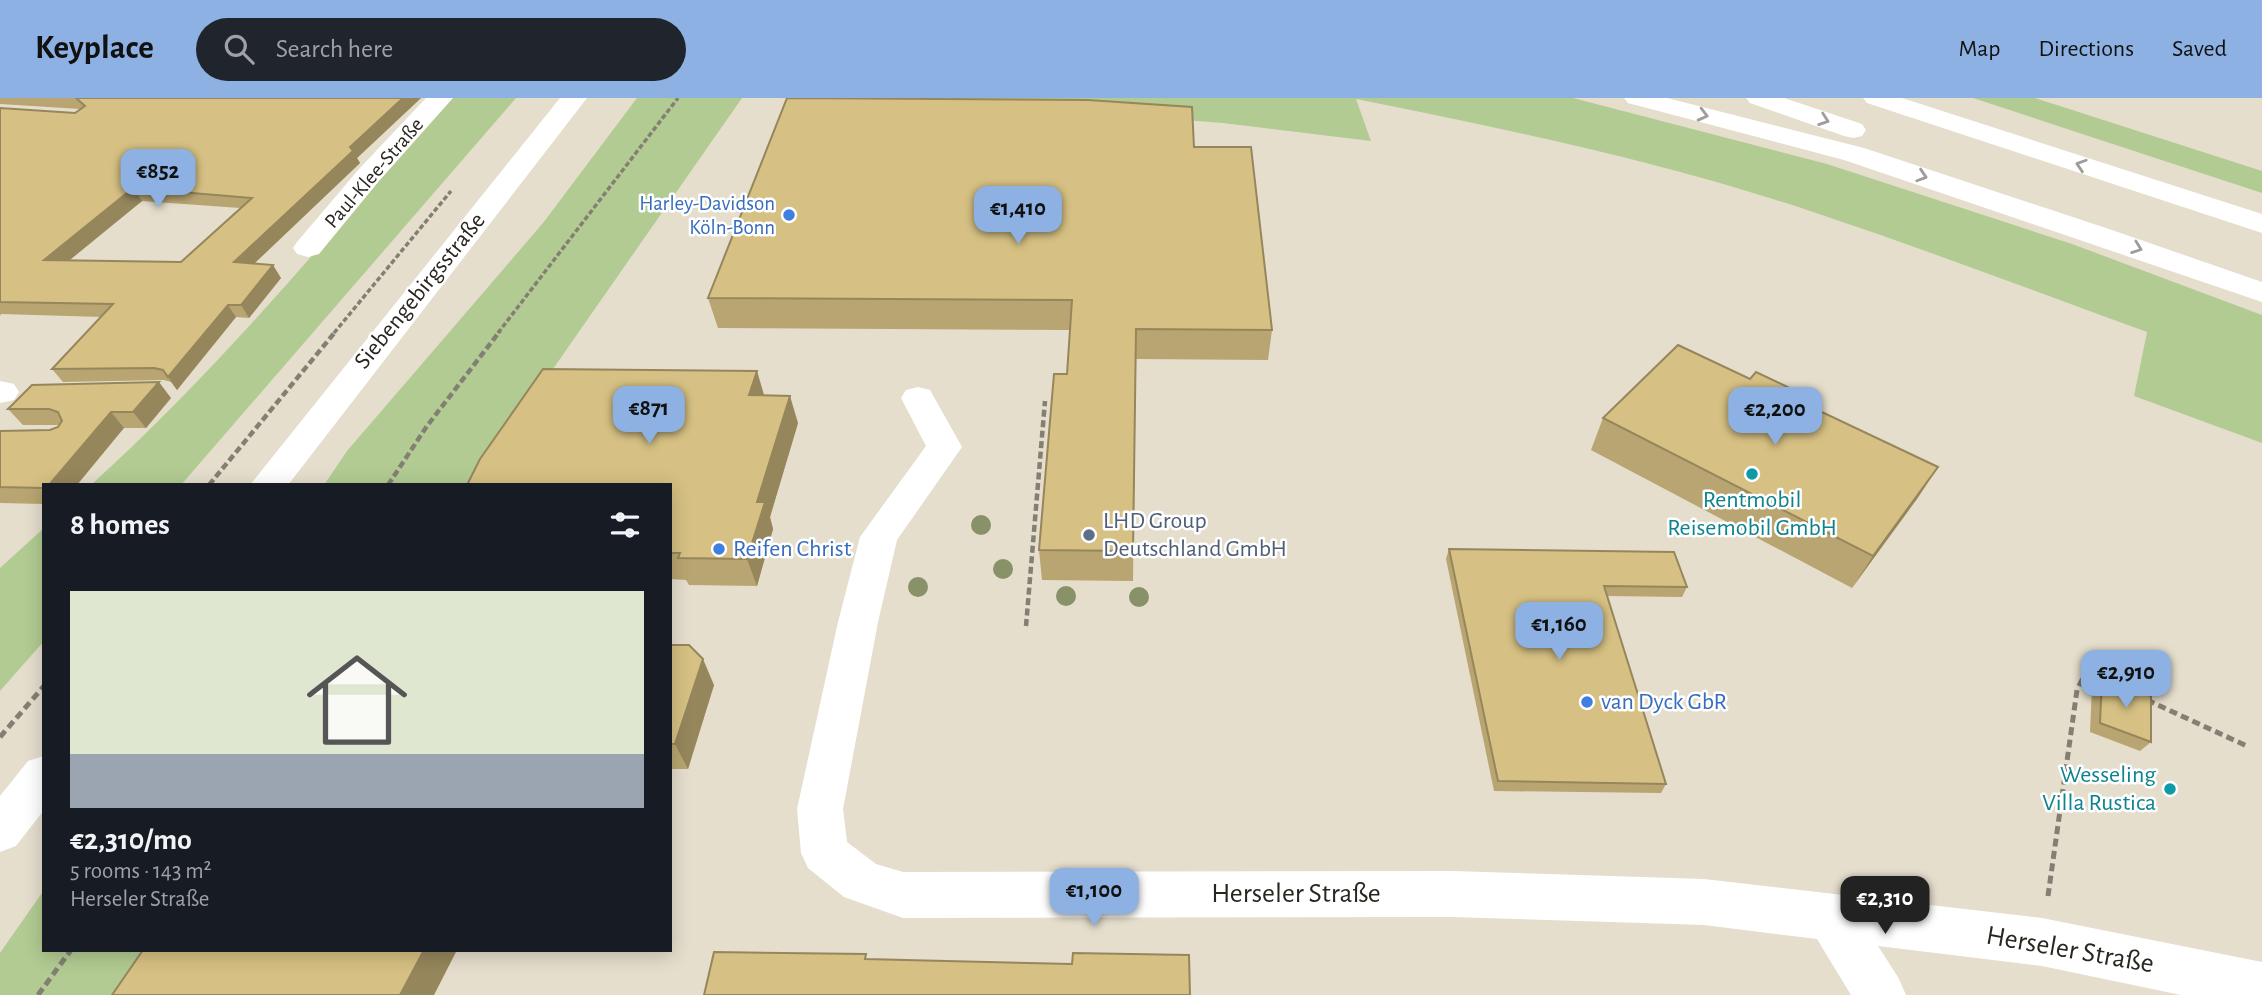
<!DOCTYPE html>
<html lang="en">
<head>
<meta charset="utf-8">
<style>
	:root { --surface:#171b24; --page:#20242c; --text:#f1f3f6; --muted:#9ea1a6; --accent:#8cb1e2 }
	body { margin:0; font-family:"Alegreya Sans",sans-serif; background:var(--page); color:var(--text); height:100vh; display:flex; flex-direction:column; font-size:26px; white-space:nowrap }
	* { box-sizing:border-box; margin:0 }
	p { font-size:23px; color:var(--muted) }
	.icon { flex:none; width:38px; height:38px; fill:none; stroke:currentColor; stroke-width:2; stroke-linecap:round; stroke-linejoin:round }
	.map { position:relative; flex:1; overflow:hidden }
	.sheet { position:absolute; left:42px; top:385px; width:630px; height:469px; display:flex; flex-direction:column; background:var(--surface); border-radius:0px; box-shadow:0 4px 18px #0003 }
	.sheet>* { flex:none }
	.price { position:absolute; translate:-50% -60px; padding:0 16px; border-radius:14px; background:var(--accent); color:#111; font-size:23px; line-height:46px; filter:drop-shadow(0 2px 4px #0008) }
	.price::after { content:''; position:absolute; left:50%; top:42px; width:21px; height:16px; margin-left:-10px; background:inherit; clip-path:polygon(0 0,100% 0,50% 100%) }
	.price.on { background:#222; color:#fff }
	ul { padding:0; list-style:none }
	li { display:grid; align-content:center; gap:14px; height:371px; padding:0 28px }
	li span { display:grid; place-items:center; height:217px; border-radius:0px; color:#555 }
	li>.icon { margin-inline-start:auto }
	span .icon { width:126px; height:126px; fill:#fffc; stroke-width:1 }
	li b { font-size:30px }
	h2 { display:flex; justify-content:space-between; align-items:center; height:84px; padding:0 28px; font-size:30px }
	header { display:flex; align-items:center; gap:42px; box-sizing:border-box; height:98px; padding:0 35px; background:var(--accent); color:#111 }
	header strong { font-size:33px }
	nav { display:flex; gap:38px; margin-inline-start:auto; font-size:24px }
	.search { width:490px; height:63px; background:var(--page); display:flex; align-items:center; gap:18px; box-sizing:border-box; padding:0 24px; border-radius:38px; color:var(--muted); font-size:26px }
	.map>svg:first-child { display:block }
</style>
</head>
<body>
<header>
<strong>Keyplace</strong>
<div class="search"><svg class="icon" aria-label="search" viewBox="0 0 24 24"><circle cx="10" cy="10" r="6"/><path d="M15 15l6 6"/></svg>Search here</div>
<nav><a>Map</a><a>Directions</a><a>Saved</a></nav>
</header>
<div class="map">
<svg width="2262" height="897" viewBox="0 0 2262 897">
	<rect width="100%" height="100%" fill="#e5decd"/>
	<!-- green -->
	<g fill="#b2cb92">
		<path d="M447,0H516L181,387H91C221,269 334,133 447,0Z"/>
		<path d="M637,0H742L472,387H324L347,353L543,125Z"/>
		<path d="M898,0H1573L1827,66L2072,146L2262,217V345L2134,298L2147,234C2036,194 1925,151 1813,114C1664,64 1510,32 1356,1L1371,43L1223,25Z"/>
		<path d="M1973,0H2035L2262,73V95Z"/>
		<path d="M44,430V543L0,593V470Z"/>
		<path d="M44,792V852H155L124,897H0V855Z"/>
	</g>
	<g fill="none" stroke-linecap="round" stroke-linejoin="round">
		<!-- path-far2 -->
		<g stroke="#847f73" stroke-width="3.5" stroke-dasharray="5 2.5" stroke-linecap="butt">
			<path d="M334,235L451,93"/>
			<path d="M498,235L678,0"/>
		</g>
		<!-- path-far1 -->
		<g stroke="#847f73" stroke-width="4.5" stroke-dasharray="7 3.5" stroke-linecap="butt">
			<path d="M209,387L336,233"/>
			<path d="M388,387L427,328L500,233"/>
			<path d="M1026,528L1045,303"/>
		</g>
		<!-- path -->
		<g stroke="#847f73" stroke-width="5" stroke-dasharray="8 4.5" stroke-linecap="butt">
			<path d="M2147,602L2249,649"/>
			<path d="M0,639L44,588"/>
			<path d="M2048,798L2077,592L2084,578L2104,583"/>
			<path d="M38,897L71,852"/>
		</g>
		<!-- minor -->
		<g fill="#fff" fill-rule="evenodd">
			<path d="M426,0H453L379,83L319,156L308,159L297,156L293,150L297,144L359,71Z"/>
			<path d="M0,283L14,286L19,294L14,302L0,305Z"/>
			<path d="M918,289L930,292L962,349L897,442L878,524L843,711L847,744L876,766L903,774L1452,773L1704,781L2042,820L2262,864V897H2181L2042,868L1878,848L1898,879L1906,897H1851L1817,841L1704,827L1452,819L903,820L844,799L808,770L801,755L797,711L838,524L860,439L926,348L901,300L906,292Z"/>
		</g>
		<!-- primary -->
		<g fill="#fff" fill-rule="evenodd">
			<path d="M560,0H587L288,387H250Z"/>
			<path d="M44,658V712L16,748L0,754V698L28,663Z"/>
		</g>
		<!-- motorway -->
		<g fill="#fff" fill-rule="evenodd">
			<path d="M1624,0H1667L1864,50L2112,132L2262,184V204L1844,62L1628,5Z"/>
			<path d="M1746,0H1784L1862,26L1866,32L1862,38L1853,40L1844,38L1750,5Z"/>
			<path d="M1863,0H1902L2262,116V135L1867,5Z"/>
		</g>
	</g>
	<!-- trees -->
	<g fill="#889168">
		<circle cx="981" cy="427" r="10"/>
		<circle cx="1003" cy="471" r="10"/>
		<circle cx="918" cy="489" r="10"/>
		<circle cx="1066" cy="498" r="10"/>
		<circle cx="1139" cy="499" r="10"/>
	</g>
	<!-- wall -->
	<g fill="#b8a571" fill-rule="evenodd">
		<path d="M0,0H421L357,60L360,65L254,166L281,180L249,220L236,219L177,292L171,284L164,282L63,284L52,271L102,219L1,216L0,218V10L75,15L80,11L0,6ZM142,103L240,110L181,164L69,162Z"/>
		<path d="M1194,49L1272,232L1268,262L1136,261L1133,483L1042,482L1039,452L1067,276L1070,232L718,230L708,200Z"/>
		<path d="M1750,281L1796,293L1792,300L1938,369L1852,490L1591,352L1603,320Z"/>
		<path d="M764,297L798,325L770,419L773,431L757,488L689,487L686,482L670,481V387Z"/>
		<path d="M171,300L146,330H124L44,387V406L0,405V333L50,332L58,329L59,327H23L8,311Z"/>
		<path d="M1449,451L1687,489L1682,499L1607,498L1666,686L1661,695L1494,693L1446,461Z"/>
		<path d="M670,547L714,587L688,671H670Z"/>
		<path d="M2102,580L2151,644L2140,653L2090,634L2092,589Z"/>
	</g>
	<!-- shaded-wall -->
	<g fill="#96865c">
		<path d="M403,0H421L357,60L360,65L242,177L234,164L350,49Z"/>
		<path d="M133,90L142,103L54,175L44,162Z"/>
		<path d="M273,167L281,180L249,220L241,207Z"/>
		<path d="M228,207L236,219L177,292L168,279Z"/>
		<path d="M757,273L765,300L749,297Z"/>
		<path d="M159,284L171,300L146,330L133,314Z"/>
		<path d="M790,298L798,325L770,419L773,431L757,488L747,461L757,404Z"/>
		<path d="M111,314L124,330L77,387H49Z"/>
		<path d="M1938,369L1917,401L1852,490L1873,458Z"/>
		<path d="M703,561L714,587L688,671L675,646Z"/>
		<path d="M424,852H457L434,897H400Z"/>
	</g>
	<!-- building -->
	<g fill="#d6c083" stroke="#96865c" stroke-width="2" fill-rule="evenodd">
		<path d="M76,0H403L350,49L353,53L234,164L273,167L241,207H228L168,279L163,272L154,270L52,271L113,206L0,204V10L75,15L85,8ZM133,90L252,100L181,164L44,162Z"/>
		<path d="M787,0L1088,2L1192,9L1194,49H1251L1272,232L1136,231L1133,453L1039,452L1054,276H1067L1072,202L708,200Z"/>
		<path d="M1678,247L1750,281L1756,274L1796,293L1790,299L1938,369L1873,458L1603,320Z"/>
		<path d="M543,271L757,273L749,297L790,298L757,404H765L747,461L678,460L680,455H670V387H467L480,361Z"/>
		<path d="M159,284L133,314H111L49,387H44V390L0,389V333L50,332L58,329L62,323L58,314L49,311H8L32,287Z"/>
		<path d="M1449,451L1674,454L1687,489L1604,488L1666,686L1498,683Z"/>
		<path d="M670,547H689L703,561L675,646H670Z"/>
		<path d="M2102,580L2151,598V644L2100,625Z"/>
		<path d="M143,852H424L400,897H112Z"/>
		<path d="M714,854L866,856L865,861L1072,866L1073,855L1189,857L1190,897H704Z"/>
	</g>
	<!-- one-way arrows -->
	<defs><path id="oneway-chevron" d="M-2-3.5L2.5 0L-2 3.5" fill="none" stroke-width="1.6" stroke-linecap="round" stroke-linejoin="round" transform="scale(1.75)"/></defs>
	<g stroke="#9f9d9b">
		<use href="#oneway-chevron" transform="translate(1703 17) rotate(14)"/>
		<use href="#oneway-chevron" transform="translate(1824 22) rotate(19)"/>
		<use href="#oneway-chevron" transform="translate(2081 67) rotate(-162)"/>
		<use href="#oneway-chevron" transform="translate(1922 78) rotate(18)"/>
		<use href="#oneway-chevron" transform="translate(2137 150) rotate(20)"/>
	</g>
	<!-- markers -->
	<g fill="#3f7fe0" stroke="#fff" stroke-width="2.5">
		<circle cx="789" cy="117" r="7"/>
		<circle cx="719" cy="451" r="7"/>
		<circle cx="1587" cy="604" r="7"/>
	</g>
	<g fill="#0f9aa8" stroke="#fff" stroke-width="2.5">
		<circle cx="1752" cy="376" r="7"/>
		<circle cx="2170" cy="691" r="7"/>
	</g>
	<circle fill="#5c6f8a" stroke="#fff" stroke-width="2.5" cx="1089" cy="437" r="7"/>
	<g text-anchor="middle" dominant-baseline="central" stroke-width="5" stroke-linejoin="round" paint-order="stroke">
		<!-- far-street labels -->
		<g font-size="21" fill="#292620" stroke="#fff">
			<text transform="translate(374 75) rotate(-49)">Paul-Klee-Straße</text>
		</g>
		<!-- far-shop labels -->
		<g font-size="21" fill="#366cbe" stroke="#fff" text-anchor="end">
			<text x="775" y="105">Harley-Davidson<tspan x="775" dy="24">Köln-Bonn</tspan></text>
		</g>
		<!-- street labels -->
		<g font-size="24" fill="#292620" stroke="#fff">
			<text transform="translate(420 193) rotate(-51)">Siebengebirgsstraße</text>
		</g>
		<!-- culture labels -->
		<g font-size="24" fill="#0d838f" stroke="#fff">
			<text x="1752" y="402">Rentmobil<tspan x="1752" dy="28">Reisemobil GmbH</tspan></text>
			<text x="2156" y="677" text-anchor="end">Wesseling<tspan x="2156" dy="28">Villa Rustica</tspan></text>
		</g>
		<!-- service labels -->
		<g font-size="24" fill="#4e5e75" stroke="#fff" text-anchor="start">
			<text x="1103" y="423">LHD Group<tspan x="1103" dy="28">Deutschland GmbH</tspan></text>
		</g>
		<!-- shop labels -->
		<g font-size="24" fill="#366cbe" stroke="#fff" text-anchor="start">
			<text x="733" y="451">Reifen Christ</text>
			<text x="1601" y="604">van Dyck GbR</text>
		</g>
		<!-- near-street labels -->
		<g font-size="28" fill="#292620" stroke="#fff">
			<text x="1296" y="796">Herseler Straße</text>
			<text transform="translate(2070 852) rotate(10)">Herseler Straße</text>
		</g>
	</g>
</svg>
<b class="price" style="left:158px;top:111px">€852</b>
<b class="price" style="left:1018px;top:148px">€1,410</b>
<b class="price" style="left:649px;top:348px">€871</b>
<b class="price" style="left:1775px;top:349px">€2,200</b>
<b class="price" style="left:1559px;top:564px">€1,160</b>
<b class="price" style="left:2126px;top:612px">€2,910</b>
<b class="price" style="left:1094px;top:830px">€1,100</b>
<b class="price on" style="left:1885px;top:838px">€2,310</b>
<section class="sheet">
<h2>8 homes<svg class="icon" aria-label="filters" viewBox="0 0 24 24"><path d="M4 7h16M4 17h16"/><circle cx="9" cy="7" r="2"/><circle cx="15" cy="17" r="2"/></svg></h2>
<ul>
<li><span style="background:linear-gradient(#dfe7d0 75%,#9aa5b1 0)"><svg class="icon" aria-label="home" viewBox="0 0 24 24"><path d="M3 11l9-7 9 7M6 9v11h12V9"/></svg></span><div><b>€2,310/mo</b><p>5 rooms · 143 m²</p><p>Herseler Straße</p></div></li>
</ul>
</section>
</div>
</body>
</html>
